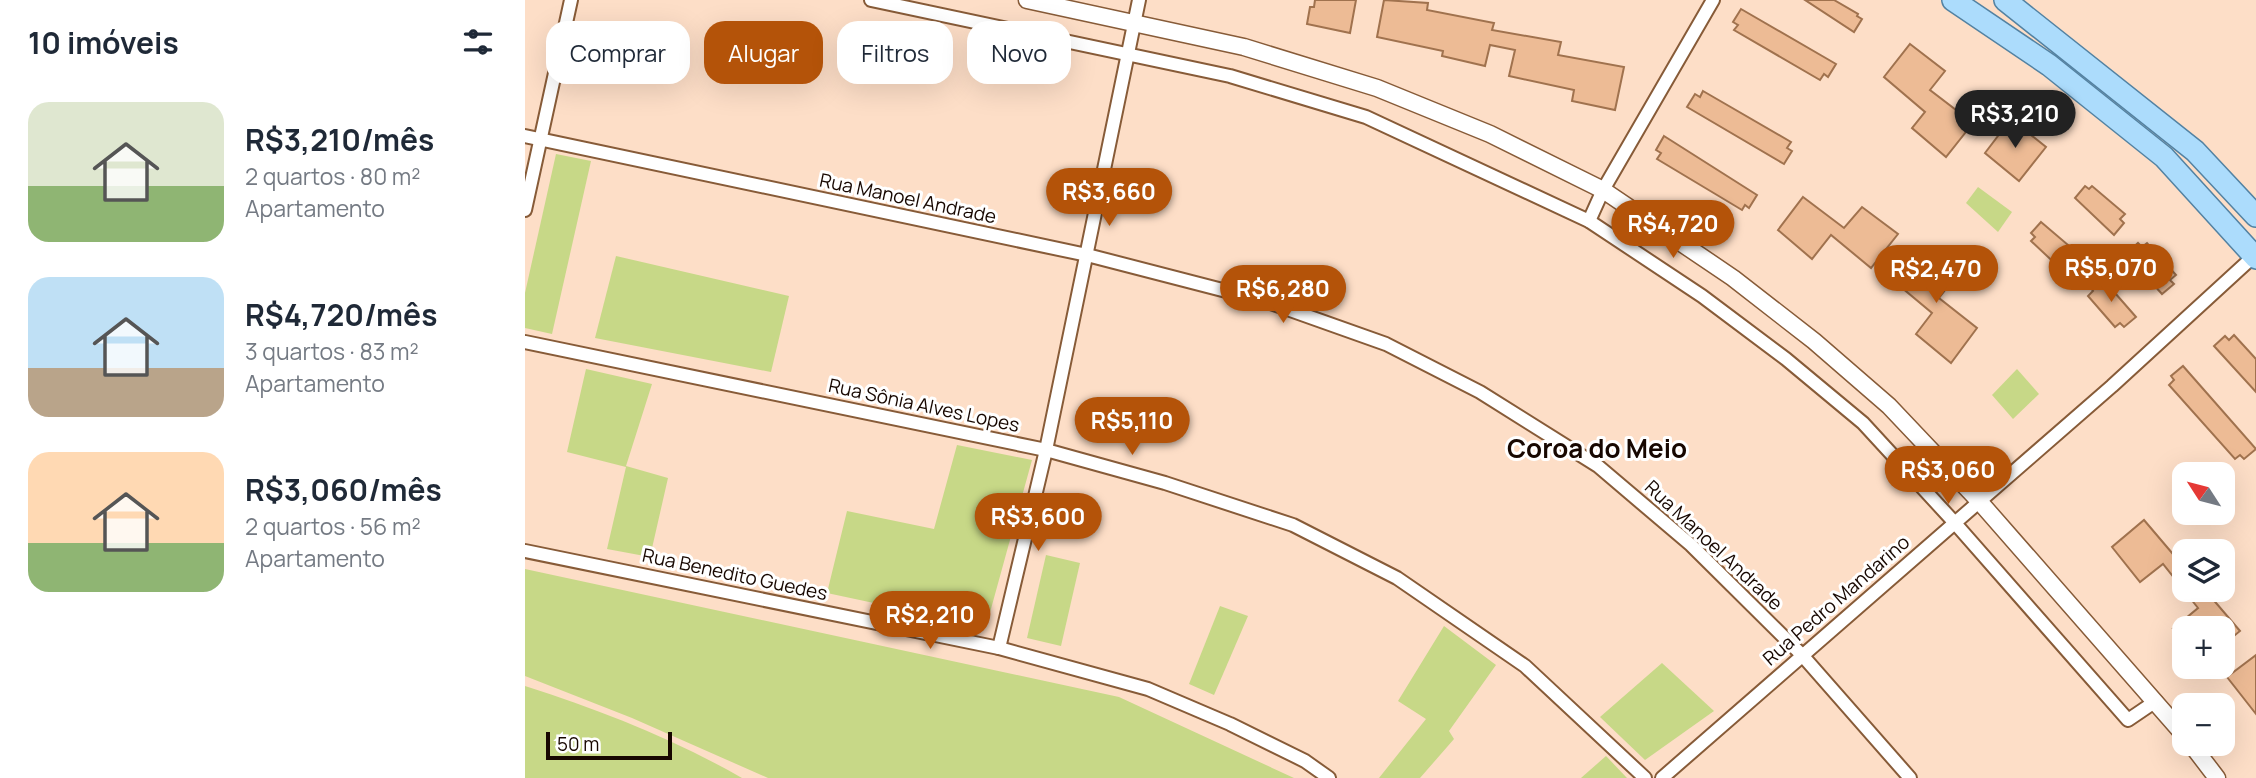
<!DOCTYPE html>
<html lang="pt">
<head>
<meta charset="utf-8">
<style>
	:root { --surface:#fff; --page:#f2f2f3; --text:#1f2937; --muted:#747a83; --accent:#b45309 }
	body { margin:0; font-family:Manrope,sans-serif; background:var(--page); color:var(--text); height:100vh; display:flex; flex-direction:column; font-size:26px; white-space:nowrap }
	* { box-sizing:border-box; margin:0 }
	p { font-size:23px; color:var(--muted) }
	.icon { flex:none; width:38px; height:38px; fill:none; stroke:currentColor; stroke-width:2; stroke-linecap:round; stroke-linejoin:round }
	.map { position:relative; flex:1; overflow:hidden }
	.drawer { display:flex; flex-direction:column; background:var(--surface); width:525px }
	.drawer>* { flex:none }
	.guide { position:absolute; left:21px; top:21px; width:665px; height:63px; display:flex; gap:14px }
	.needle { width:46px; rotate:306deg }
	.buttons { position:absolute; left:1647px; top:462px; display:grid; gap:14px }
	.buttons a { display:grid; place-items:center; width:63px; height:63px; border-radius:14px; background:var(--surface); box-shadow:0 7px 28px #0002; font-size:35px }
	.scale { position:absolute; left:21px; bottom:18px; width:126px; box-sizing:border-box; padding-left:7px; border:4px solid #170700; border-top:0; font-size:19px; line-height:24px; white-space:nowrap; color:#170700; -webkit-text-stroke:5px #fff; paint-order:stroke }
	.price { position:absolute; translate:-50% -60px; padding:0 16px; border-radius:24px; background:var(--accent); color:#fff; font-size:23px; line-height:46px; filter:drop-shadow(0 2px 4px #0008) }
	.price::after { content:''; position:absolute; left:50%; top:42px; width:21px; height:16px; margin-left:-10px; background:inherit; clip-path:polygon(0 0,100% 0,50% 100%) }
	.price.current { background:#222; color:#fff }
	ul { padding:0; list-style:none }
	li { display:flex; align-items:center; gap:21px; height:175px; padding:0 28px }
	li span { display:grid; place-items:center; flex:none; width:196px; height:140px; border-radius:21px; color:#555 }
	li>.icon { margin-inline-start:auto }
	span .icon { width:84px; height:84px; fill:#fffc; stroke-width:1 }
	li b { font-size:30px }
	h2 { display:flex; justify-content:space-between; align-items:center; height:84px; padding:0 28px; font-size:30px }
	.chip { padding:0 24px; border-radius:21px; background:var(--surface); box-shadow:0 7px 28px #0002; font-size:24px; line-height:63px }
	.chip.current { background:var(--accent); color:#fff }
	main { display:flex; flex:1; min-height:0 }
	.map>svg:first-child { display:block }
</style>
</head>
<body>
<main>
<section class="drawer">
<h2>10 imóveis<svg class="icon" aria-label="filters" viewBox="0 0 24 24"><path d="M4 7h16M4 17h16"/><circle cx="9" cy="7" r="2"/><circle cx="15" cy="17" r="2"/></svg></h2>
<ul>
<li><span style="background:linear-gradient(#dfe7d0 60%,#8fb573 0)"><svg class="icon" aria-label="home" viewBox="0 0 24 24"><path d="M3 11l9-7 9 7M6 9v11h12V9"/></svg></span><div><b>R$3,210/mês</b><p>2 quartos · 80 m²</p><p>Apartamento</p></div></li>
<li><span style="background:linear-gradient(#bfe0f5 65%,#b9a48a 0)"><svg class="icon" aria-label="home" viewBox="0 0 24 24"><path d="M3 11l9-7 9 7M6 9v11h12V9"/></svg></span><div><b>R$4,720/mês</b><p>3 quartos · 83 m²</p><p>Apartamento</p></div></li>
<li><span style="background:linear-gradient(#ffd9b3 65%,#8fb573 0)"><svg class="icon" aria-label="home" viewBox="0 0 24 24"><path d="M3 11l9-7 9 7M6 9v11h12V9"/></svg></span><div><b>R$3,060/mês</b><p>2 quartos · 56 m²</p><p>Apartamento</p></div></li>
</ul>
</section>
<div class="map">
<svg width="1731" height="778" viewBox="0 0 1731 778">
	<rect width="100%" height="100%" fill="#fddec7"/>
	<!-- green -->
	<g fill="#c7d887">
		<path d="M31,154L66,161L27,334L0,328V293Z"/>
		<path d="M1453,187L1487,212L1473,232L1441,203Z"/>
		<path d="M91,256L264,296L246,372L70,338Z"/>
		<path d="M61,369L127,384L101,466L143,478L125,557L82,549L101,467L42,452Z"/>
		<path d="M1492,369L1514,394L1488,419L1467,395Z"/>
		<path d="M432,445L507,460L461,627L302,593L322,511L409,529Z"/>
		<path d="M521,555L555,563L536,646L502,638Z"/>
		<path d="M0,569L594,697L769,778H243L107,718L0,676Z"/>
		<path d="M695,606L723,616L689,695L664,684Z"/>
		<path d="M919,626L971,665L924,731L929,739L895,778H854L901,719L873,701Z"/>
		<path d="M1137,663L1189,711L1120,760L1075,717Z"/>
		<path d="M0,686C75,710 149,739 217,778H0Z"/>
		<path d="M1081,756L1102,778H1056Z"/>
	</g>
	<!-- building -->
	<g fill="#edbb95" stroke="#a0724e" stroke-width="2">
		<path d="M790,0H831L825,33L782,24L785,7H789Z"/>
		<path d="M859,0L903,3L902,10L969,23L967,30L1036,42L1033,55L1099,67L1090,110L1047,101L1049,90L984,76L990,50L965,45L960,66L917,56L918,51L852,37Z"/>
		<path d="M1280,0H1309L1333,14L1332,16L1337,19L1329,32Z"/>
		<path d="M1216,9L1311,64L1303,77L1299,74L1295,80L1209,30L1213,25L1208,22Z"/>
		<path d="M1385,44L1420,71L1405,90L1448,123L1421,157L1387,128L1400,112L1359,77Z"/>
		<path d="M1178,91L1266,142L1262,148L1267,151L1259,164L1162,107L1170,94L1175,97Z"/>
		<path d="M1486,119L1521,147L1494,181L1460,153Z"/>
		<path d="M1139,136L1232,195L1224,208L1220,205L1217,210L1132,159L1136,153L1131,150Z"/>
		<path d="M1560,186L1564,189L1567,186L1600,214L1595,219L1599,223L1589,235L1550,198Z"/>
		<path d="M1278,197L1319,228L1337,207L1373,234L1346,268L1306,235L1287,259L1253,230Z"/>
		<path d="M1516,222L1556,256L1546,268L1542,264L1537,270L1506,241L1510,237L1506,233Z"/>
		<path d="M1613,243L1617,247L1622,243L1651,275L1645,280L1649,284L1637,294L1601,254Z"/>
		<path d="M1396,248L1431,276L1414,298L1452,328L1426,363L1391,334L1407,313L1370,282Z"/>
		<path d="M1576,277L1611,317L1599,327L1595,323L1590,327L1563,296L1568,291L1565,287Z"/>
		<path d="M1709,335L1731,359V392L1689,346L1700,336L1704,340Z"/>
		<path d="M1658,366L1731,449L1719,459L1715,455L1710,459L1644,385L1649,380L1646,376Z"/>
		<path d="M1619,520L1653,560L1659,555V590H1680L1715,631L1698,645V628H1649L1673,608L1638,564L1615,582L1587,547Z"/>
		<path d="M1731,655V714L1702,677Z"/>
	</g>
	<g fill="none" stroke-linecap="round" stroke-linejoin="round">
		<defs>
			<g id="minor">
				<path d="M346,0L705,76L841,117L1064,221L1177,296L1261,359L1338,423L1429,522L1603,720L1631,701"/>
				<path d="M0,136L562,255L740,301L861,344L955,392L1073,466L1166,545L1277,655L1385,778"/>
				<path d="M0,210L46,0"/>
				<path d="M1064,221L1078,190L1188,0"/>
				<path d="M0,342L521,450L640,483L768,525L872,578L1000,666L1120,778"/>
				<path d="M0,551L474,648L623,689L705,724L780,761L804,778"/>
				<path d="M474,648L521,450L614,0"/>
				<path d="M1137,778L1587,386L1729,256"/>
			</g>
			<g id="tertiary">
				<path d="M502,0L719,47L852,88L965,134L1078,190L1208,278L1289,341L1364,406L1454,501L1659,735"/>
				<path d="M1666,744L1692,778"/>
			</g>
			<g id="primary">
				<path d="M1428,0L1524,65L1639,157L1731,258"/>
				<path d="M1480,0L1670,151L1731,216"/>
			</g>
		</defs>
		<!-- minor casing -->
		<use href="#minor" stroke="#875b38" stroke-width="16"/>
		<!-- tertiary casing -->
		<use href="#tertiary" stroke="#875b38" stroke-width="19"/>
		<!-- primary casing -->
		<use href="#primary" stroke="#5382a2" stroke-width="24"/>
		<!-- minor -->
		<use href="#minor" stroke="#fff" stroke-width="12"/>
		<!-- tertiary -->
		<use href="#tertiary" stroke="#fff" stroke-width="16"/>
		<!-- primary -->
		<use href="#primary" stroke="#acdcfc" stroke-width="21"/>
	</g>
	<g text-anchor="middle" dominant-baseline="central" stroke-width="6" stroke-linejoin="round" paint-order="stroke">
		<!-- street labels -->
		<g font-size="19" fill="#170700" stroke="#fff">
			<text transform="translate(383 198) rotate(12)">Rua Manoel Andrade</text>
			<text transform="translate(399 405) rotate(12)">Rua Sônia Alves Lopes</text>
			<text transform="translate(1189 545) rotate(43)">Rua Manoel Andrade</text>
			<text transform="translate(210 574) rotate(12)">Rua Benedito Guedes</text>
			<text transform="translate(1311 600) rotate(-41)">Rua Pedro Mandarino</text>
		</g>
		<!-- district labels -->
		<g font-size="26" font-weight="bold" fill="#170700" stroke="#fff">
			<text x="1072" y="448">Coroa do Meio</text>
		</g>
	</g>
</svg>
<div class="buttons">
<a><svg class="needle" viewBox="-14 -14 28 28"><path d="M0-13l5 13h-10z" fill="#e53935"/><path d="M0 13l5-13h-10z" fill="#747a83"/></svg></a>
<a><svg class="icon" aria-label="layers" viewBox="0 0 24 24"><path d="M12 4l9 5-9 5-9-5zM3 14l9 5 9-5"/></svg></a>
<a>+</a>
<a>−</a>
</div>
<div class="scale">50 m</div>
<b class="price current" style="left:1490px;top:150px">R$3,210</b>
<b class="price" style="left:584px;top:228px">R$3,660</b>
<b class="price" style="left:1148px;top:260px">R$4,720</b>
<b class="price" style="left:1586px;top:304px">R$5,070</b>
<b class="price" style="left:1411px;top:305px">R$2,470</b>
<b class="price" style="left:758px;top:325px">R$6,280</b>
<b class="price" style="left:607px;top:457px">R$5,110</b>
<b class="price" style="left:1423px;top:506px">R$3,060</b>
<b class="price" style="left:513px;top:553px">R$3,600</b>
<b class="price" style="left:405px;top:651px">R$2,210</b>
<div class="guide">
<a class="chip">Comprar</a>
<a class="chip current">Alugar</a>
<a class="chip">Filtros</a>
<a class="chip">Novo</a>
</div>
</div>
</main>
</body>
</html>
